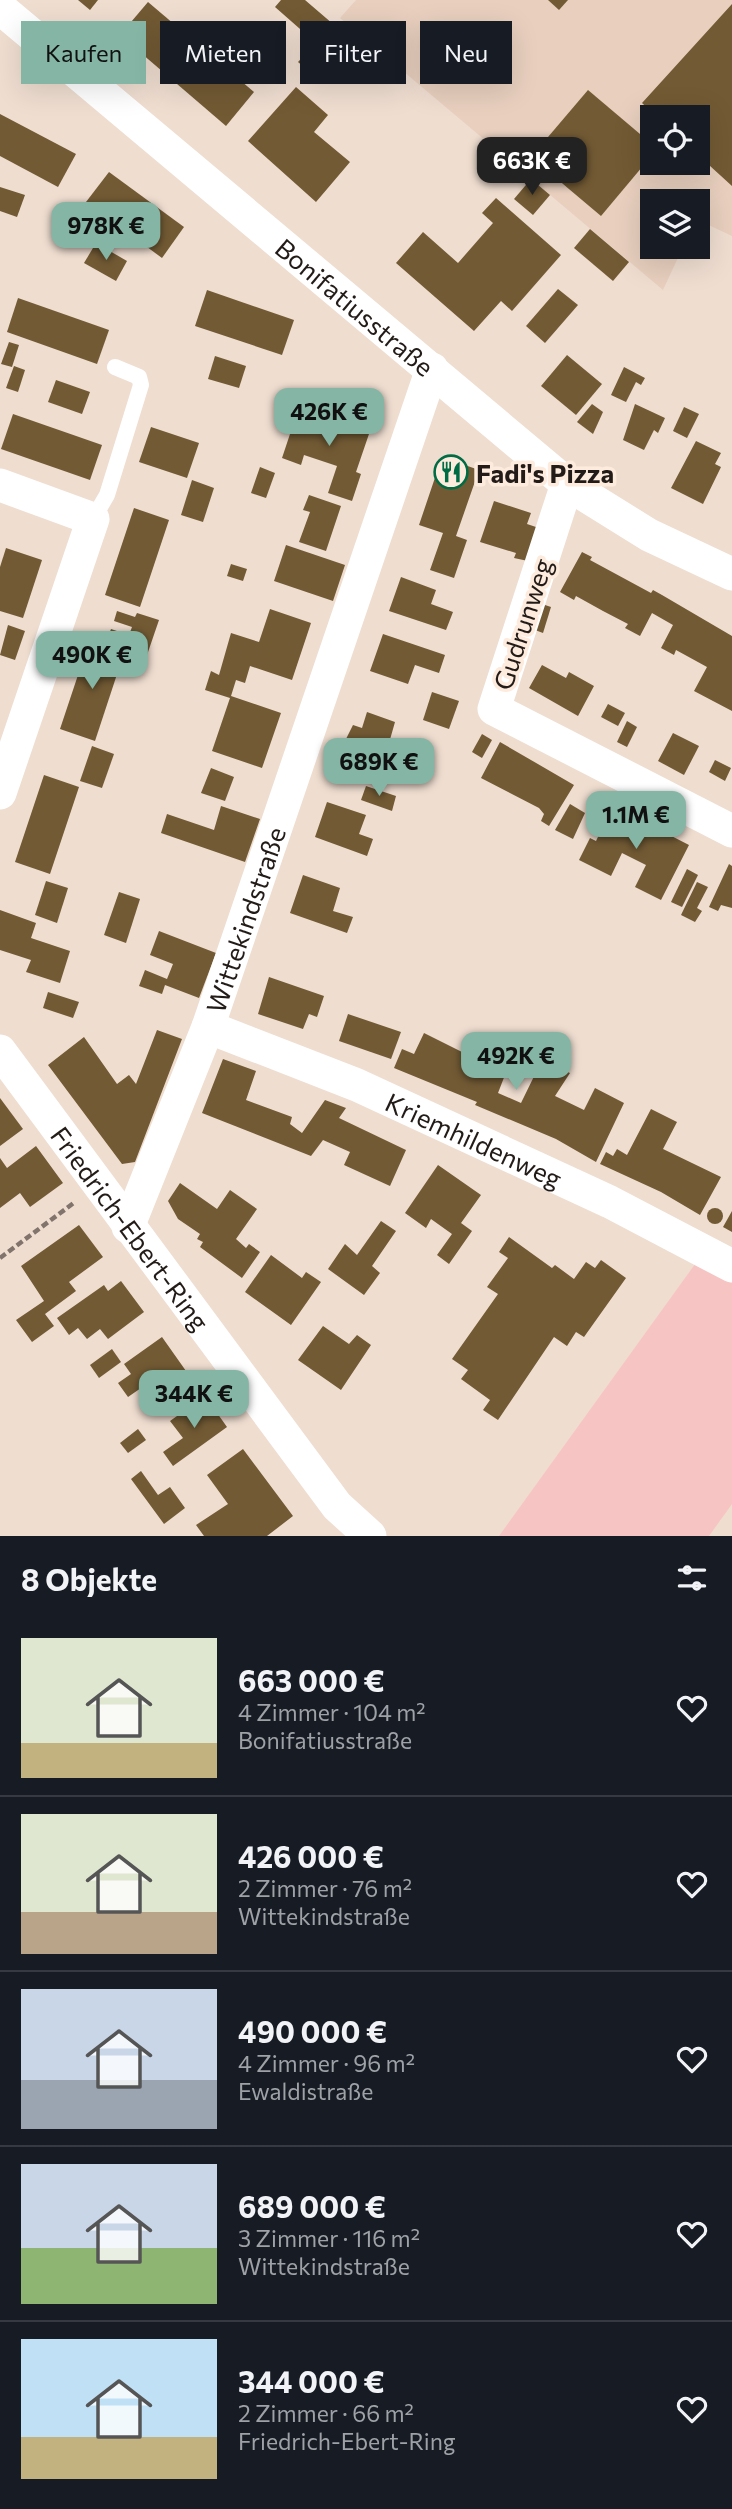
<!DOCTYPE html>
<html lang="de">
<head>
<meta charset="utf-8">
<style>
	:root { --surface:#171b24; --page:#242831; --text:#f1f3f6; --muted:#9ea1a6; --line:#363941; --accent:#85b6a5 }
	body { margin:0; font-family:Commissioner,sans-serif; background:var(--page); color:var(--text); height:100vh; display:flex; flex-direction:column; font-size:26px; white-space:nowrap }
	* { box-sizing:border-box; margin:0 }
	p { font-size:23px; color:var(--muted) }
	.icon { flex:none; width:38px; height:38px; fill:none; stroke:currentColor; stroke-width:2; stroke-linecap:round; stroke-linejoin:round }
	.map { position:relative; height:1536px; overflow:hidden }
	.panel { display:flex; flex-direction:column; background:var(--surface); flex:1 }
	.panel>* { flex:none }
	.banner { position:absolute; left:21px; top:21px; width:691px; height:63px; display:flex; gap:14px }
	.tools { position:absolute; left:640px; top:105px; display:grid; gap:14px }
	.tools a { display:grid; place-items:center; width:70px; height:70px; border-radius:0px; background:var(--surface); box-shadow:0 7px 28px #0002; font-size:35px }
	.price { position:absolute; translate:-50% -60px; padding:0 16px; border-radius:14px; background:var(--accent); color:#111; font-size:23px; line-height:46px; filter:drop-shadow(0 2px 4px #0008) }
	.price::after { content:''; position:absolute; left:50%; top:42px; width:21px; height:16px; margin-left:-10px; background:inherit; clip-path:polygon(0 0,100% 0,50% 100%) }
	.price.selected { background:#222; color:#fff }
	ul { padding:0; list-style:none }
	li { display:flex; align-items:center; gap:21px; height:175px; padding:0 21px }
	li+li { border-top:2px solid var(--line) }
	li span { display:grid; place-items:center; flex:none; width:196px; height:140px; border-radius:0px; color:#555 }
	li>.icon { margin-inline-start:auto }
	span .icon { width:84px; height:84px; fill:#fffc; stroke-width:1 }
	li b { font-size:30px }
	h2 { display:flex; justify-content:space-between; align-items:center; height:84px; padding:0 21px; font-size:30px }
	.chip { padding:0 24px; border-radius:0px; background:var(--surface); box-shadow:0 7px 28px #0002; font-size:24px; line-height:63px }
	.chip.selected { background:var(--accent); color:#111 }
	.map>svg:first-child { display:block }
</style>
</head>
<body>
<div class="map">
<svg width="732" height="1536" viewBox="0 0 732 1536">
	<rect width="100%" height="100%" fill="#efddd0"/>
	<!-- built -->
	<path fill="#e8cfbe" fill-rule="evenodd" d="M356,0H732V236L698,220V201H653V247H683L663,290L340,18ZM653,117H698V163H653Z"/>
	<!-- green -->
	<path fill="#f7c4c4" d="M698,1260L732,1280V1504L709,1536H499Z"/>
	<!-- building -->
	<g fill="#725a34">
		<path d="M78,0H98L90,10Z"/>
		<path d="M281,0H305L333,24L323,35L337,47L312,74L298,62L316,43L275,7Z"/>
		<path d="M548,0H568L559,10Z"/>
		<path d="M148,2L254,92L226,126L120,35Z"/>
		<path d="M732,4V186L698,155V117H657L642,103Z"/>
		<path d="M296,87L328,115L314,132L350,162L316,202L248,141Z"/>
		<path d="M588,90L653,145V154L601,216L531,157Z"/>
		<path d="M0,114L76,154L58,187L0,156Z"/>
		<path d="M109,172L184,227L162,258L86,202Z"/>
		<path d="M531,179L550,195L533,215L514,199Z"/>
		<path d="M0,187L25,195L17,217L0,211Z"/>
		<path d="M496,198L561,255L512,311L501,301L474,331L396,263L423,232L458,263L493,223L482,213Z"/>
		<path d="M590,229L629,262L613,281L574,248Z"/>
		<path d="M96,243L127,261L116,281L84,263Z"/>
		<path d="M558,289L578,305L545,343L526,326Z"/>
		<path d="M207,290L294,320L282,355L195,326Z"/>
		<path d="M18,298L109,330L97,364L7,332Z"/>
		<path d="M9,342L19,345L12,367L1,364Z"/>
		<path d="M567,355L602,384L576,415L541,386Z"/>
		<path d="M215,356L246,366L239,388L208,379Z"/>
		<path d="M14,366L25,370L18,392L6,388Z"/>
		<path d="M624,367L645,378L641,385L636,382L626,402L611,395Z"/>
		<path d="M56,380L90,392L82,414L48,402Z"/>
		<path d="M592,404L603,412L593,434L577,422Z"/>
		<path d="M635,404L665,418L658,433L654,430L644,450L623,440Z"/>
		<path d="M299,407L370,431L356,472L361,474L352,501L328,493L337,466L304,455L301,465L282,458Z"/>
		<path d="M684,407L699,414L687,438L673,431Z"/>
		<path d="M13,414L102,445L90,480L1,449Z"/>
		<path d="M151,427L199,443L187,478L139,462Z"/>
		<path d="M696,441L721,453L715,464L721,467L703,504L671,488Z"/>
		<path d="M442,457L479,470L456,536L467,540L454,578L430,570L443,533L419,525Z"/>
		<path d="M260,467L275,473L266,498L251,493Z"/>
		<path d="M192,480L214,488L203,522L181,515Z"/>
		<path d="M309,495L341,506L326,551L299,542L310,512L303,510Z"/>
		<path d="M494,501L531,513L527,524L539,528L528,561L514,558L516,553L480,542Z"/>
		<path d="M134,508L169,520L140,607L105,595Z"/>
		<path d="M286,545L345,565L333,601L274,581Z"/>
		<path d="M6,548L42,560L23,618L0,611V567Z"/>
		<path d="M582,552L592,557L590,560L651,593L653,590L662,595L732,636V711L694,691L707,667L676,650L674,655L661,648L673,625L652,613L640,636L625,628L628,624L603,611L576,596L574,600L560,592Z"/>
		<path d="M231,564L247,569L243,581L227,576Z"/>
		<path d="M401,577L436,590L431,604L453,612L446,630L389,611Z"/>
		<path d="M536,602L551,607L543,633L527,627Z"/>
		<path d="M270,609L311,623L292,680L250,666L245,683L236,680L231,696L281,713L262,768L212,751L230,698L205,690L211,671L219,675L231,633L259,642Z"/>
		<path d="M117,611L135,617L137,613L159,620L147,655L108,637L111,629L129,635L132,627L114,621Z"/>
		<path d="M8,625L25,631L15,660L0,655Z"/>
		<path d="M383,634L445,655L439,673L415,665L408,684L370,671Z"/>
		<path d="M89,642L124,653L95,741L60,729Z"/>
		<path d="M542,665L566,678L569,672L594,686L578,716L529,688Z"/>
		<path d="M432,692L459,701L449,729L423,720Z"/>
		<path d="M608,704L625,713L618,726L601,717Z"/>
		<path d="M367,712L395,722L385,757L398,762L391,779L341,762L342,759L337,757L353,725L362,728Z"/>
		<path d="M627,721L637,727L627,747L617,742Z"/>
		<path d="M673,733L699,746L684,775L658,761Z"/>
		<path d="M482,734L492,740L482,758L472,752Z"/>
		<path d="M500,742L574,785L549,826L541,821L544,814L539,808L481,778Z"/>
		<path d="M92,746L114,754L102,788L80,781Z"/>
		<path d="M715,760L731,768L725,781L709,772Z"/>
		<path d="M211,768L234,777L225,801L201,793Z"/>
		<path d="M44,775L79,787L50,874L15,862Z"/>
		<path d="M366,786L396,796L392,811L361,800Z"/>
		<path d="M327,802L366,815L359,834L373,839L367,856L315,837Z"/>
		<path d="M570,804L585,813L573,839L555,830Z"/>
		<path d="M221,806L260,819L245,862L161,833L167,814L214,830Z"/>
		<path d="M613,806L689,845L661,900L635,887L646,865L622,853L611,876L579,860L590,838L596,841Z"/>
		<path d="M729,864L732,866V908L721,905L718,911L709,907Z"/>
		<path d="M687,869L698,875L682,907L671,902Z"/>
		<path d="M303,875L340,888L333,911L353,917L347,933L290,913Z"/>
		<path d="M46,881L68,888L57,923L35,915Z"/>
		<path d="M697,882L708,887L697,908L702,911L695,922L681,915Z"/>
		<path d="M119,892L140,899L126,943L104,935Z"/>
		<path d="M0,910L36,923L31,938L70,951L60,983L26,972L31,960L0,950Z"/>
		<path d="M159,931L216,953L199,998L165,985L162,994L139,986L145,970L167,979L173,964L150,955Z"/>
		<path d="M269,977L324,996L317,1017L309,1014L303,1029L258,1014Z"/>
		<path d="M48,992L79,1002L73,1018L43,1008Z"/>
		<path d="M348,1014L401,1032L391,1059L339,1041Z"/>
		<path d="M157,1030L182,1039L135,1162L122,1164L48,1065L84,1037L117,1084L129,1075L136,1084Z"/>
		<path d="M424,1033L480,1061L493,1033L517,1044L498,1093L521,1103L542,1060L570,1073L555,1096L584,1110L595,1088L624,1103L596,1162L556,1139L475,1105L477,1102L394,1068L402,1049L414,1054Z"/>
		<path d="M223,1059L256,1071L246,1100L292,1117L290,1124L302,1133L325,1100L346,1108L339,1118L406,1150L390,1186L344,1165L350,1152L323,1140L311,1156L202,1113Z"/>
		<path d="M0,1098L23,1129L0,1146Z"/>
		<path d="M651,1109L677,1122L663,1149L721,1177L700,1215L661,1192L600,1164L606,1152L613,1156L617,1149L627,1155Z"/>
		<path d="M36,1146L63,1183L30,1207L20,1193L0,1208V1158L7,1168Z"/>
		<path d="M438,1165L481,1195L461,1223L472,1231L449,1264L437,1255L452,1234L431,1219L426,1228L405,1213Z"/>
		<path d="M180,1183L217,1209L230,1190L257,1209L236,1239L246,1248L249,1244L260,1252L242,1278L200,1247L203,1242L197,1239L200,1234L178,1219L168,1201Z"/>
		<circle cx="715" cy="1216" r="8"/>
		<path d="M732,1211V1232L723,1227Z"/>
		<path d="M381,1221L396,1231L372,1266L380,1273L364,1295L328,1269L345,1244L357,1255Z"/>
		<path d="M79,1225L103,1257L69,1282L76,1291L45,1314L54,1326L32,1342L16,1320L44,1301L21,1266Z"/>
		<path d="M509,1237L552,1268L555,1265L574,1279L586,1262L595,1268L601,1260L626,1278L584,1337L576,1332L567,1346L554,1337L498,1420L483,1410L490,1400L461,1379L468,1370L452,1359L498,1294L487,1287L508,1258L499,1252Z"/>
		<path d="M271,1255L302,1278L306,1272L321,1282L291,1325L245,1292Z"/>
		<path d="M121,1281L144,1312L108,1339L100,1329L87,1339L78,1328L69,1335L57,1318L104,1285L108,1291Z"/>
		<path d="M323,1326L349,1344L357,1335L371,1345L341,1390L298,1360Z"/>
		<path d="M162,1337L186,1371L148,1398L141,1388L128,1397L118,1383L131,1374L124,1364Z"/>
		<path d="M112,1349L121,1362L99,1378L90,1365Z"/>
		<path d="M205,1396L227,1427L173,1466L163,1452L183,1438L170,1421Z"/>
		<path d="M138,1429L146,1440L128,1453L120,1443Z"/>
		<path d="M243,1449L293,1516L267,1536H204L196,1525L228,1504L207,1475Z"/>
		<path d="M141,1471L158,1495L170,1487L185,1508L164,1524L131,1479Z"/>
	</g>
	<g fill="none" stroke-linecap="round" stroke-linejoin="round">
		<!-- path -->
		<path stroke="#80746c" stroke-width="4.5" stroke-dasharray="7 3.5" stroke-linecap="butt" d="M0,1258L75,1202"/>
		<!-- service -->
		<path stroke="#fff" stroke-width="16" d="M93,519L107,495L141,385L139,377L115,367"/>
		<!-- minor -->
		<g stroke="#fff" stroke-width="33">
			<path id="s1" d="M0,8L567,484L649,535L732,574"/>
			<path d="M567,484L494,709L732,831"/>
			<path d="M0,485L93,519L0,793"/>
			<path id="s2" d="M208,1027L357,1085L610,1202L732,1266"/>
			<path id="s3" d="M0,1051L337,1506L370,1536"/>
			<path id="s4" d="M128,1227L208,1027L432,369"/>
		</g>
	</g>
	<!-- icons -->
	<defs>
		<symbol id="restaurant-ring" viewBox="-11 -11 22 22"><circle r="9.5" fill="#fdebdd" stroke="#006c43" stroke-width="1.5"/><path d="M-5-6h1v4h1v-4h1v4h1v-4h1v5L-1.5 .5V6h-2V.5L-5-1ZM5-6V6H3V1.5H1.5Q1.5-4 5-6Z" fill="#006c43"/></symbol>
	</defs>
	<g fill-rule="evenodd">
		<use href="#restaurant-ring" x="432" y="453" width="38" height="38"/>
	</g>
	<g text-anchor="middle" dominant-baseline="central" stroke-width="7" stroke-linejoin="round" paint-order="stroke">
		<!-- street labels -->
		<g font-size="26" fill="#221b17" stroke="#fdebdd">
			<text stroke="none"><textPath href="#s1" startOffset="464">Bonifatiusstraße</textPath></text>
			<text transform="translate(522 624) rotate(-72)">Gudrunweg</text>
			<text stroke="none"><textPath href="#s4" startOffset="329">Wittekindstraße</textPath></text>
			<text stroke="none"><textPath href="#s2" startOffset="289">Kriemhildenweg</textPath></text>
			<text stroke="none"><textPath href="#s3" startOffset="220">Friedrich-Ebert-Ring</textPath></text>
		</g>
		<!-- poi labels -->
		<g font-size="26" font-weight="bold" fill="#221b17" stroke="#fdebdd" text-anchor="start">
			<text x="476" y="472">Fadi's Pizza</text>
		</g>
	</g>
</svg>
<div class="tools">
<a><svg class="icon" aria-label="locate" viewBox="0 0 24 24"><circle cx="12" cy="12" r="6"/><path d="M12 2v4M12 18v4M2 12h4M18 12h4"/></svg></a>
<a><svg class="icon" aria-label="layers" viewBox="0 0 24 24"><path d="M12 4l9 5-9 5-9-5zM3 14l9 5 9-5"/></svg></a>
</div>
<b class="price selected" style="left:532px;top:197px">663K €</b>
<b class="price" style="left:106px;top:262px">978K €</b>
<b class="price" style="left:329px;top:448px">426K €</b>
<b class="price" style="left:92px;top:691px">490K €</b>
<b class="price" style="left:379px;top:798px">689K €</b>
<b class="price" style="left:636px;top:851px">1.1M €</b>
<b class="price" style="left:516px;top:1092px">492K €</b>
<b class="price" style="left:194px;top:1430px">344K €</b>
<div class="banner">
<a class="chip selected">Kaufen</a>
<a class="chip">Mieten</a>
<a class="chip">Filter</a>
<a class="chip">Neu</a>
</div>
</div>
<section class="panel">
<h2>8 Objekte<svg class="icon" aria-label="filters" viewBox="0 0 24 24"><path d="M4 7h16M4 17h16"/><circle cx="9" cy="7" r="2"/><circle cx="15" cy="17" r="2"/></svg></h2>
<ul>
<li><span style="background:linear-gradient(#dfe7d0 75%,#c2b280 0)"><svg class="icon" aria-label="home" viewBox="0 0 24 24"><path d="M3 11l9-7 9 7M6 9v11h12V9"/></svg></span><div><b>663 000 €</b><p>4 Zimmer · 104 m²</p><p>Bonifatiusstraße</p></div><svg class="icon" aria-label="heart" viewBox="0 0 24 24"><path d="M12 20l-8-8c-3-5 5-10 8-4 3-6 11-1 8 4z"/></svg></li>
<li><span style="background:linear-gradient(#dfe7d0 70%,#b9a48a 0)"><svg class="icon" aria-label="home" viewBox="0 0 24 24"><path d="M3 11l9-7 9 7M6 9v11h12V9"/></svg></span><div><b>426 000 €</b><p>2 Zimmer · 76 m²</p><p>Wittekindstraße</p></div><svg class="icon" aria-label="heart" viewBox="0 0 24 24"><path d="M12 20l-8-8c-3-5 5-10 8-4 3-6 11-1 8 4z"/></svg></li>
<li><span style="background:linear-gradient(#c9d6e8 65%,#9aa5b1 0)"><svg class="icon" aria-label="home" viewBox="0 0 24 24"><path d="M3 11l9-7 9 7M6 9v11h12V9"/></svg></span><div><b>490 000 €</b><p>4 Zimmer · 96 m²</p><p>Ewaldistraße</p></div><svg class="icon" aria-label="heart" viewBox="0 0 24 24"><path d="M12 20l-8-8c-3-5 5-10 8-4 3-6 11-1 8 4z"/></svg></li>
<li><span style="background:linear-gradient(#c9d6e8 60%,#8fb573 0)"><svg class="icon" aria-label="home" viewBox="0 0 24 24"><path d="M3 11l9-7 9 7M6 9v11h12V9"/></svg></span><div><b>689 000 €</b><p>3 Zimmer · 116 m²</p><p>Wittekindstraße</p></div><svg class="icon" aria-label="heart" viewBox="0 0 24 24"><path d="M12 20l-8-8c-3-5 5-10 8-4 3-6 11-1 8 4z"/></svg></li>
<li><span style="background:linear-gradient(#bfe0f5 70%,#c2b280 0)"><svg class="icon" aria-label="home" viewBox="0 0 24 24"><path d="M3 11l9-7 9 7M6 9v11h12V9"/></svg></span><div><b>344 000 €</b><p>2 Zimmer · 66 m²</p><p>Friedrich-Ebert-Ring</p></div><svg class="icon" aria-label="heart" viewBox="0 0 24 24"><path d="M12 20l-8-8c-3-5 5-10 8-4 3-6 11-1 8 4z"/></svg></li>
</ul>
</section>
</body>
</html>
